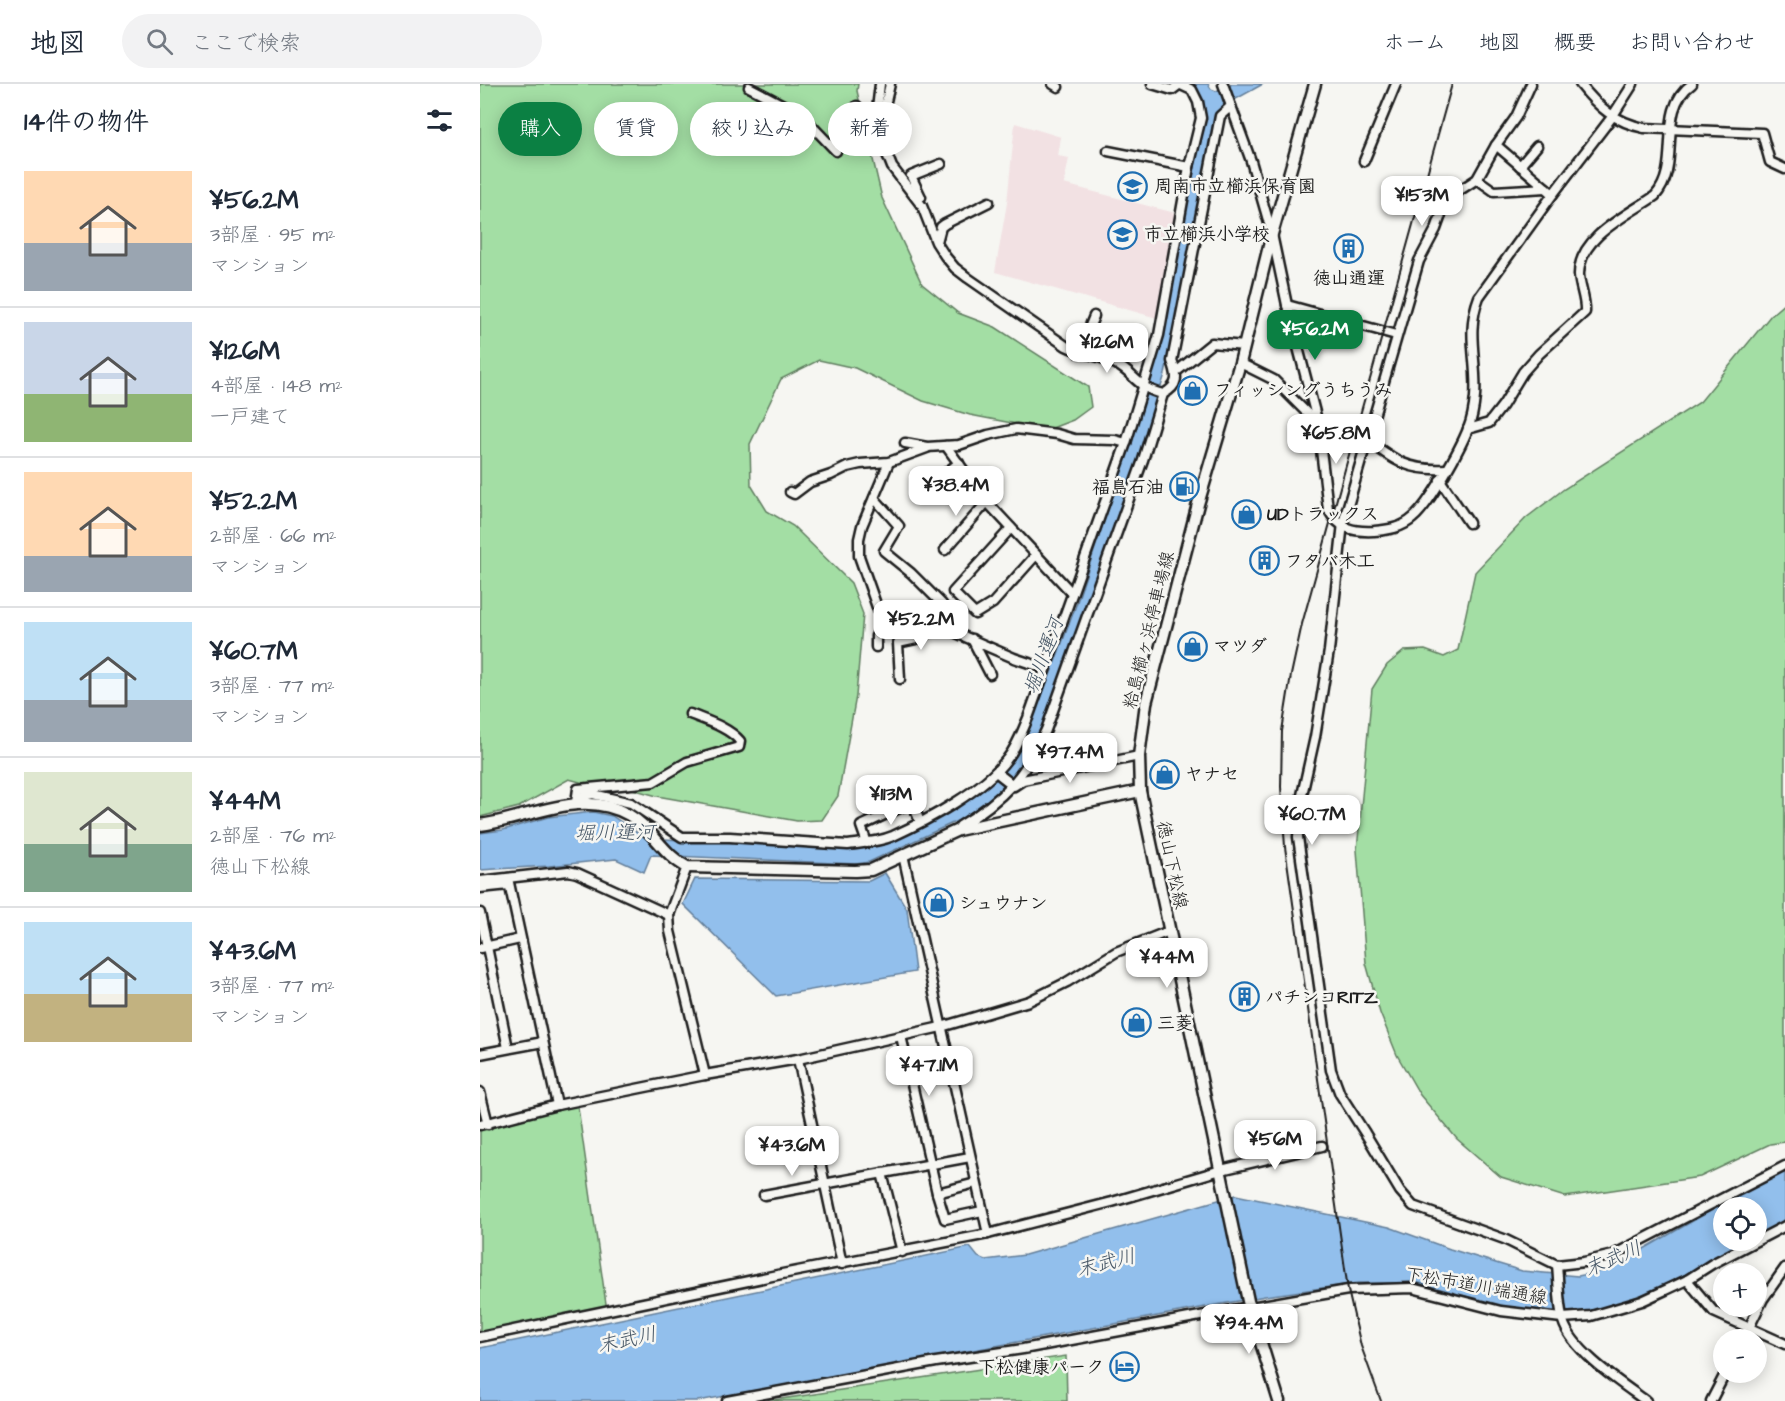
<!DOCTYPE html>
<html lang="ja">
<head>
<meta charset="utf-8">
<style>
	:root { --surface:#fff; --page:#f2f2f3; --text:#1f2937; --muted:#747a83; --line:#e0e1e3; --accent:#0b8043 }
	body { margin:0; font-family:"Architects Daughter","Klee One",sans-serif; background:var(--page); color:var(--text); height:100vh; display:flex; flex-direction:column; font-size:22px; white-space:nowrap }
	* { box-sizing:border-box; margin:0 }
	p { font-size:20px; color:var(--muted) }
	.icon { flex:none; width:33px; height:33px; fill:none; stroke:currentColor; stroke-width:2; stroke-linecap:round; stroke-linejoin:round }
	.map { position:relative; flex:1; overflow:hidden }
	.panel { display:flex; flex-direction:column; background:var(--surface); width:480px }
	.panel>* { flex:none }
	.hud { position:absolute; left:18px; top:18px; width:570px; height:54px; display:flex; gap:12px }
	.tools { position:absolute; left:1233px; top:1113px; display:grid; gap:12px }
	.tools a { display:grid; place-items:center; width:54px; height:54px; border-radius:50%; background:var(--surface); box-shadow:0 3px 15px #0003; font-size:30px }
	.price { position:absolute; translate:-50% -51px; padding:0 14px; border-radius:12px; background:#fff; color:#222; font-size:20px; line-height:39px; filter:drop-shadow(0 2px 3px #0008) }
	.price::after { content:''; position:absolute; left:50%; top:36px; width:18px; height:14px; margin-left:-9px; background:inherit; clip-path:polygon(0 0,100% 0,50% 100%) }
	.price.selected { background:var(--accent); color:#fff }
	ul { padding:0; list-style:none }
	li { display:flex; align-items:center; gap:18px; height:150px; padding:0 24px }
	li+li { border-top:2px solid var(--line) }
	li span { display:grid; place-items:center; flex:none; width:168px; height:120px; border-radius:0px; color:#555 }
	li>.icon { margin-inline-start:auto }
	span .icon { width:72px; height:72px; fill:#fffc; stroke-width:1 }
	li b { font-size:26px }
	h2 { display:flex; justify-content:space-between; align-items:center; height:72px; padding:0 24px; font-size:26px }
	.tag { padding:0 21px; border-radius:27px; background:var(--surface); box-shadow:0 3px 15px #0003; font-size:21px; line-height:54px }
	.tag.selected { background:var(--accent); color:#fff }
	header { display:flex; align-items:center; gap:36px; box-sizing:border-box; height:84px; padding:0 30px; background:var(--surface); border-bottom:2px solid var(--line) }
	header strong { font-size:28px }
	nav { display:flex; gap:33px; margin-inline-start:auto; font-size:21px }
	.search { width:420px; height:54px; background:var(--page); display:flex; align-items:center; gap:15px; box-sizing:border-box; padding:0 21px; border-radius:33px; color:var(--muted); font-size:22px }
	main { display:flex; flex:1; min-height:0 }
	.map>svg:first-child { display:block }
</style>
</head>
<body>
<header>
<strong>地図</strong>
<div class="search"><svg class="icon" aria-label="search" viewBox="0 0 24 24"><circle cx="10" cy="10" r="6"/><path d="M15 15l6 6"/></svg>ここで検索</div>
<nav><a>ホーム</a><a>地図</a><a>概要</a><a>お問い合わせ</a></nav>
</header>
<main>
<section class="panel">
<h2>14件の物件<svg class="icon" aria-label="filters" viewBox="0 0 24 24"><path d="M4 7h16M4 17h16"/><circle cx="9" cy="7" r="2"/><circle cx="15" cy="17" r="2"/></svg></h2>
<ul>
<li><span style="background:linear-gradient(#ffd9b3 60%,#9aa5b1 0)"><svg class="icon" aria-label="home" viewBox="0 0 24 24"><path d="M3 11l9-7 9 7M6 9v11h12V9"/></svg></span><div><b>¥56.2M</b><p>3部屋 · 95 m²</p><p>マンション</p></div></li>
<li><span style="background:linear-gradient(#c9d6e8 60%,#8fb573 0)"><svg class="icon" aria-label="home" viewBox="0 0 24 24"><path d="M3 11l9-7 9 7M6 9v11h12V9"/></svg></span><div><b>¥126M</b><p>4部屋 · 148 m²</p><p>一戸建て</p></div></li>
<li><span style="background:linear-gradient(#ffd9b3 70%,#9aa5b1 0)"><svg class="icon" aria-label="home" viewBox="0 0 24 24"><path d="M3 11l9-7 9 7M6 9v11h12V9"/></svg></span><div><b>¥52.2M</b><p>2部屋 · 66 m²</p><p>マンション</p></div></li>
<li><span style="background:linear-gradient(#bfe0f5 65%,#9aa5b1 0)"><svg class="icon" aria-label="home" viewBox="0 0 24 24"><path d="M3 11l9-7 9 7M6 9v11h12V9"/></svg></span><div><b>¥60.7M</b><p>3部屋 · 77 m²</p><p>マンション</p></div></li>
<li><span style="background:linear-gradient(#dfe7d0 60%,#7fa58c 0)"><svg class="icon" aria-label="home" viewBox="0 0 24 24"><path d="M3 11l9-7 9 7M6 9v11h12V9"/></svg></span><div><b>¥44M</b><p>2部屋 · 76 m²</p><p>徳山下松線</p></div></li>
<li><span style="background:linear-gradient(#bfe0f5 60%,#c2b280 0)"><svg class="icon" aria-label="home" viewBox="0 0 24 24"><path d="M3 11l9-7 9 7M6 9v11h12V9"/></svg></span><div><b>¥43.6M</b><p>3部屋 · 77 m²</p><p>マンション</p></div></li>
</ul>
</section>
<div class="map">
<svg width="1305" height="1317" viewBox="0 0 1305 1317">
	<rect width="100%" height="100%" fill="#f6f6f2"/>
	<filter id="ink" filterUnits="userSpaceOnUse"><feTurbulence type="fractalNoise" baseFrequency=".0167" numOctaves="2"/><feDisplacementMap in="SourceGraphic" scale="12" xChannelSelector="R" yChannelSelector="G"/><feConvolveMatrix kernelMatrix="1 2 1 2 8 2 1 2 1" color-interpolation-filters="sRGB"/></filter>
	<g filter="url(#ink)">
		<!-- built -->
		<path fill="#f2e1e3" d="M535,39L581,53L578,72L589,74L584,100L699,130L677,234L515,188L527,119Z"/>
		<!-- green -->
		<g fill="#a3dea4" stroke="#607d60" stroke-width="1.5">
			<path d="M0,0H378L377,7L402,114L442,200L478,229L515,243L608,303L611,323L593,336L572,344L542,341L490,331L443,317L375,284L339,276L301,295L270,360L271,401L287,427L313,442L371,499L383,530L376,612L358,712L342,736L317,737L177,712L134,700L115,702L89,695L39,723L0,733Z"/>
			<path d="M1305,219V1058L1290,1060L1220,1093L1085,1113L1021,1093L977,1055L940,1011L917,971L900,929L886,879L877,766L892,605L907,581L924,567L945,566L964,573L978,566L995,488L1046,434L1084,405L1220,318L1291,231Z"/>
			<path d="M0,1008L8,1039L97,1016L127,1227L0,1253Z"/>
			<path d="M586,1272L587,1317H288Z"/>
		</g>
		<!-- water -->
		<g fill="#92bfec" stroke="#637e99" stroke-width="1.5">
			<path d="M713,0H728L731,5L736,7L752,0H783L745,21L738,29L685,290L644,419L561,651L531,696L501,722L479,736L389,778L376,780L171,771L164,788L136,775L69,782L0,786V749L23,746L68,733L113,728L132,732L165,754L260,759L392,761L484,717L523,687L545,653L569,594L595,524L670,300L725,34L723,18Z"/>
			<path d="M405,789L427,825L435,888L296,912L203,820L215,795L389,797Z"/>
			<path d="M1305,1087V1137L1277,1153L1276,1124H1244V1156L1270,1157L1204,1195L1115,1228L1077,1232L1028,1224L939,1199H878L785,1212L218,1317H0V1264L490,1163L498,1173L505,1176L545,1171L756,1111L909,1143L970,1165L1042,1187L1098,1192L1127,1186L1274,1102Z"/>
		</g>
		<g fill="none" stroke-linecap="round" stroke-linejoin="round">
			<defs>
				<g id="minor">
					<path d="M400,0L396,33L399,50L412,83L442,122L456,158L465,172L475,184L488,194L586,262C602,270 620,271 636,280C656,291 657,304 683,310C699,302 698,292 692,277L740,32L751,22"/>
					<path d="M573,0L578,3"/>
					<path d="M672,0L692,6L700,0"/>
					<path d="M743,0L771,77L792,150L807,221L838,340L848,425C859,445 873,448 894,447C908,446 922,444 933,434C949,421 980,365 988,345C992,335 994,324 995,313C998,277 985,249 999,213L1073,110L1132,33L1153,0"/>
					<path d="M1051,0L1036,33L1016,61L997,95L980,106L965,120L956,145L939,177L863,439L849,567L835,653L820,720L818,753L851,986L860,1010L885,1049L920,1107L933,1122L1024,1155L1077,1181L1104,1178L1133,1171L1305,1082"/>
					<path d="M1100,0C1118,23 1135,38 1164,44L1282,49L1290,78L1305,85"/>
					<path d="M269,3L309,24L331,41L356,67"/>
					<path d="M377,22L382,55L399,50"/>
					<path d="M400,43L410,0"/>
					<path d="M1016,61L1073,110"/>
					<path d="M628,67L709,83"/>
					<path d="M884,77L916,0"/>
					<path d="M1040,82L1057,62"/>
					<path d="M997,95L1014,107L1066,104"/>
					<path d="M441,113L431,92L461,80"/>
					<path d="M457,158L461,143L465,140L509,118"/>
					<path d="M807,221L916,251"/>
					<path d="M599,269L614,232"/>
					<path d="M760,279L794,296L837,339"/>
					<path d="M696,288L732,259L764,262"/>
					<path d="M988,345L1009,339L1023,321L1043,288L1059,270L1105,228C1106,216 1100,204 1099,191C1098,153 1148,131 1175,112C1203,82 1175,26 1212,0"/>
					<path d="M886,355C915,377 928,387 966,385"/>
					<path d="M425,359L447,363L479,361L508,351L536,345L577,350L594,355L635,356L646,359"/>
					<path d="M466,362L507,418L591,508"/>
					<path d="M458,395L479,379"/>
					<path d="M960,396L989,439"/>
					<path d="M310,408L314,410L330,398L351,391L367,383L380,380L409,378L447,364"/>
					<path d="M394,414L419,442L404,467L431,489L462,520L452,530L467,545L534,574L564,584"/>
					<path d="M531,444L473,508L495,530L513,519L556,471"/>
					<path d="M465,466L507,418"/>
					<path d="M492,555L510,590"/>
					<path d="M396,563V552L404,543L379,472V455L382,442L409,378"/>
					<path d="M420,595L418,559L441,554L460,538"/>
					<path d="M516,688L534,702L543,696L659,672"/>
					<path d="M98,713L113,710L151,719L202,753H250L368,761C383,759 399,758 413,752C448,736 504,706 527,675C537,663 542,648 548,634L646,359L679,251L709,83L721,34L718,18L712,6L699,0"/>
					<path d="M96,718L98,705L173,698L207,678L259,663L260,657C248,643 227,637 210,630"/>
					<path d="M478,746L480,742C524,715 545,692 566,646L663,376L683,310"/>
					<path d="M387,759L381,742L432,718L440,738"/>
					<path d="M423,771L508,1150"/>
					<path d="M207,783L189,831L190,847L225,991"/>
					<path d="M28,794L77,1021"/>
					<path d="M0,797L88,787L97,789L189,831"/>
					<path d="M0,804L29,801"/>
					<path d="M0,829L28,964"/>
					<path d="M0,864L40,855"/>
					<path d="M421,952L457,1109L465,1135L502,1127"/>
					<path d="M0,970L63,958"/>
					<path d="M318,975L362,1180"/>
					<path d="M0,1008L8,1040"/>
					<path d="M0,1041L77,1021L225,991L318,975L461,943L549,917L587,898L636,868L689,847"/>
					<path d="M402,1089L422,1168"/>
					<path d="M457,1109L496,1099"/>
					<path d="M284,1111L490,1073"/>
					<path d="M1077,1181C1079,1199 1078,1220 1083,1237C1092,1267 1141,1299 1166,1317"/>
					<path d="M1207,1196L1234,1228L1305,1260"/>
					<path d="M0,1253L297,1191L508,1150L632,1118L741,1086L842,1062"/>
					<path d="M1263,1256L1283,1215L1305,1184"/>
					<path d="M247,1317L456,1278L543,1265L747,1227L868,1206L932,1204L1021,1227L1082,1234L1111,1232L1162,1217L1207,1196L1232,1180L1305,1142"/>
					<path d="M1231,1317L1246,1288"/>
				</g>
				<g id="major">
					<path d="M0,741C49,735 101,703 149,731C172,744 183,771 207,783L375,787L391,786L478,746L660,707"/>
					<path d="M799,1317L768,1217L660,707L659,672L666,619L718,420L760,279L792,150L835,0"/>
				</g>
			</defs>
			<!-- minor casing -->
			<use href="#minor" stroke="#1c1c1c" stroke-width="13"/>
			<!-- major casing -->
			<use href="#major" stroke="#1c1c1c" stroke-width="15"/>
			<!-- minor -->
			<use href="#minor" stroke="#f6f6f2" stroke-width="8"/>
			<!-- major -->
			<use href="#major" stroke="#f6f6f2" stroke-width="10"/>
			<!-- rail -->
			<path stroke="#1c1c1c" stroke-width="2" d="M901,1317L881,1262L868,1206L805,763L801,703L802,647L811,591L822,540L972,0"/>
		</g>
	</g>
	<!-- icons -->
	<defs>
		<symbol id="school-ring" viewBox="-11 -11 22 22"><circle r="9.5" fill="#f6f6f2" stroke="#1f6fb2" stroke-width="1.5"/><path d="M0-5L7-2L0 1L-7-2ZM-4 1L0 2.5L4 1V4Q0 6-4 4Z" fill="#1f6fb2"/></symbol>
		<symbol id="building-ring" viewBox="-11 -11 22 22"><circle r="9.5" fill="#f6f6f2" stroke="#1f6fb2" stroke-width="1.5"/><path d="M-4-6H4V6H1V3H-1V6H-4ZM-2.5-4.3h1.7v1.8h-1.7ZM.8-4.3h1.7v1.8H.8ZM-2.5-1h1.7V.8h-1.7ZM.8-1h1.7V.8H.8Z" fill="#1f6fb2"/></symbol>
		<symbol id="shop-ring" viewBox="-11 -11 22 22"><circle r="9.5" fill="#f6f6f2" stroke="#1f6fb2" stroke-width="1.5"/><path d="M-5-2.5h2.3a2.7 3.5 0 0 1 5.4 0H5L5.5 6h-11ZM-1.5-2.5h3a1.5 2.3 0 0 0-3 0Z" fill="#1f6fb2"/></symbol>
		<symbol id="fuel-ring" viewBox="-11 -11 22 22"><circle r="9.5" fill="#f6f6f2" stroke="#1f6fb2" stroke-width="1.5"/><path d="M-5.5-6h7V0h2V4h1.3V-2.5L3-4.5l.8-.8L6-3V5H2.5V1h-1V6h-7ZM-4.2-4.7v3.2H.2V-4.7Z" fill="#1f6fb2"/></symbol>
		<symbol id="hotel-ring" viewBox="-11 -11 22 22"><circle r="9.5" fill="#f6f6f2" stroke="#1f6fb2" stroke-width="1.5"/><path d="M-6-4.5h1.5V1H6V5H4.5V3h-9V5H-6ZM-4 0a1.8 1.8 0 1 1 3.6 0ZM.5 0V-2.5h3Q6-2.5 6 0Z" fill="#1f6fb2"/></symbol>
	</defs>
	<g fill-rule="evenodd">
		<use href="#school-ring" x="636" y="86" width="33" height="33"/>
		<use href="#school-ring" x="626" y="134" width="33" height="33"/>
		<use href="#building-ring" x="852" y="148" width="33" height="33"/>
		<use href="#shop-ring" x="696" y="290" width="33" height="33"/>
		<use href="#fuel-ring" x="688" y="386" width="33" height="33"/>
		<use href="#shop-ring" x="750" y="414" width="33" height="33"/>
		<use href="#building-ring" x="768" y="460" width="33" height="33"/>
		<use href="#shop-ring" x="696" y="546" width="33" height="33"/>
		<use href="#shop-ring" x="668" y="674" width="33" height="33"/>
		<use href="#shop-ring" x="442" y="802" width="33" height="33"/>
		<use href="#building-ring" x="748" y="896" width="33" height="33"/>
		<use href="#shop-ring" x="640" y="922" width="33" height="33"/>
		<use href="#hotel-ring" x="628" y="1266" width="33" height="33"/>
	</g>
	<g text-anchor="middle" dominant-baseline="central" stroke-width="5" stroke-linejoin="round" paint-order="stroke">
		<!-- poi labels -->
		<g font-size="18" font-weight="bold" fill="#1c1c1c" stroke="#f6f6f2" text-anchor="start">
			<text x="674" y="102">周南市立櫛浜保育園</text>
			<text x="664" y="150">市立櫛浜小学校</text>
			<text x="869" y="194" text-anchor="middle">徳山通運</text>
			<text x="734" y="306">フィッシングうちうみ</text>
			<text x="684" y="403" text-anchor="end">福島石油</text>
			<text x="787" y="430">UDトラックス</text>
			<text x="805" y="477">フタバ木工</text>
			<text x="733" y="562">マツダ</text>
			<text x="705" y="690">ヤナセ</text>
			<text x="479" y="819">シュウナン</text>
			<text x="785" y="913">パチンコRITZ</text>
			<text x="677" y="939">三菱</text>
			<text x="624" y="1283" text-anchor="end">下松健康パーク</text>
		</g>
		<!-- street labels -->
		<g font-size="18" fill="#1c1c1c" stroke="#f6f6f2">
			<text transform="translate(669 546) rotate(-76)">粭島櫛ヶ浜停車場線</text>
			<text transform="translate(692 781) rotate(78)">徳山下松線</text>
			<text transform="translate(996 1202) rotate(10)">下松市道川端通線</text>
		</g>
		<!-- water labels -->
		<g font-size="20" font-style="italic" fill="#455565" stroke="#f6f6f2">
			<text transform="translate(564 572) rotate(-70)">堀川運河</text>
			<text transform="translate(135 749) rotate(-1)">堀川運河</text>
			<text transform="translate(1133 1175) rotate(-23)">末武川</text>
			<text transform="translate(626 1179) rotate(-14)">末武川</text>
			<text transform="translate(147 1256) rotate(-12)">末武川</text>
		</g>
	</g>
</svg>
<div class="tools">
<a><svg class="icon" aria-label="locate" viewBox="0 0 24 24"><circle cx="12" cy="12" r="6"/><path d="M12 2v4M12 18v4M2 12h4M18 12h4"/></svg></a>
<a>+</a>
<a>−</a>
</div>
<b class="price" style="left:942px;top:143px">¥153M</b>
<b class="price selected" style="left:835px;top:277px">¥56.2M</b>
<b class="price" style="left:627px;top:290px">¥126M</b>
<b class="price" style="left:856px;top:381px">¥65.8M</b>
<b class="price" style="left:476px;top:433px">¥38.4M</b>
<b class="price" style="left:441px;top:567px">¥52.2M</b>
<b class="price" style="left:590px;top:700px">¥97.4M</b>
<b class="price" style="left:411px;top:742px">¥113M</b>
<b class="price" style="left:832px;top:762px">¥60.7M</b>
<b class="price" style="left:687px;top:905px">¥44M</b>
<b class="price" style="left:449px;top:1013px">¥47.1M</b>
<b class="price" style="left:795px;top:1087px">¥56M</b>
<b class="price" style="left:312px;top:1093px">¥43.6M</b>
<b class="price" style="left:769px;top:1271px">¥94.4M</b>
<div class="hud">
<a class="tag selected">購入</a>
<a class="tag">賃貸</a>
<a class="tag">絞り込み</a>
<a class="tag">新着</a>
</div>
</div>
</main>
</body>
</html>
